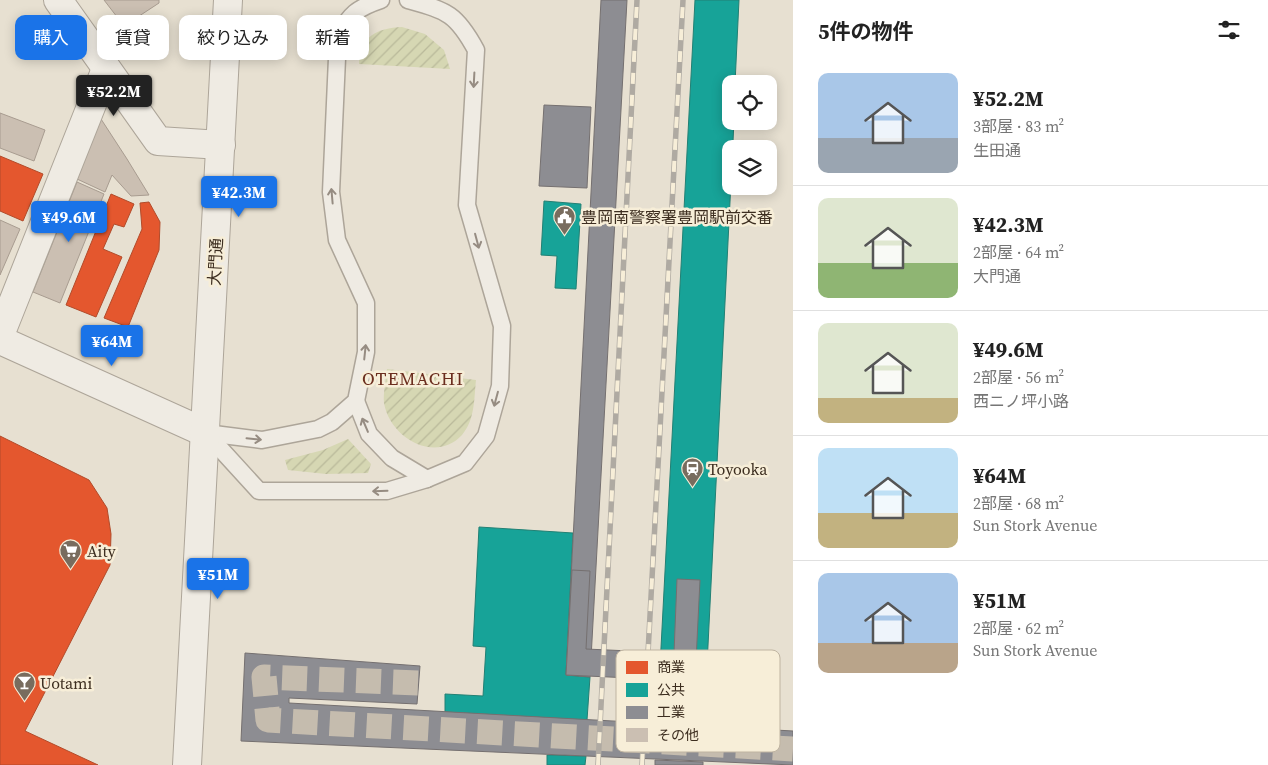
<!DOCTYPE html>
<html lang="ja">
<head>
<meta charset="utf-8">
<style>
	:root { --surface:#fff; --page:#f2f2f2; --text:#222; --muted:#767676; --line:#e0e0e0; --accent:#1a73e8 }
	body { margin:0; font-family:"Source Serif 4","Noto Sans JP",serif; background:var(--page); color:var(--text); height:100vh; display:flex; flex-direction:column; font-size:19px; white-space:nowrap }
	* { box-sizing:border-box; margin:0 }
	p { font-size:16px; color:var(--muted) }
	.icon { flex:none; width:28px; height:28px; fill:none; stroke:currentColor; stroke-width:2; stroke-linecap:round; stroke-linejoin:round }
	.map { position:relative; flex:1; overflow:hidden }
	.drawer { display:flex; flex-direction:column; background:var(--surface); width:475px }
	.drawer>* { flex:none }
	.guide { position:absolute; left:15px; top:15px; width:475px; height:45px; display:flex; gap:10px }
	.controls { position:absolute; left:722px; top:75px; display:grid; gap:10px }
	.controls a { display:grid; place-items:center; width:55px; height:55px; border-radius:10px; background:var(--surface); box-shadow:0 2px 12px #0003; font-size:25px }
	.price { position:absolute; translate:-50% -42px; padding:0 11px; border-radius:5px; background:var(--accent); color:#fff; font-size:16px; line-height:32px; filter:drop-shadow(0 1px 2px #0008) }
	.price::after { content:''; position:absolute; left:50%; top:30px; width:15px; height:11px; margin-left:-8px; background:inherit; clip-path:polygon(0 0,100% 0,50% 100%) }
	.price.on { background:#222; color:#fff }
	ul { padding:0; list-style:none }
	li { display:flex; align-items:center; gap:15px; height:125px; padding:0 25px }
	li+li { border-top:1px solid var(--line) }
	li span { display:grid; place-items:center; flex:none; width:140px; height:100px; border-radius:10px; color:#555 }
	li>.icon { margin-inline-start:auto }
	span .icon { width:60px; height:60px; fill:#fffc; stroke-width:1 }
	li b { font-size:21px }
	h2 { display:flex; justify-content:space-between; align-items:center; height:60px; padding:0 25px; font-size:21px }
	.tag { padding:0 18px; border-radius:10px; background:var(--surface); box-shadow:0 2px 12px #0003; font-size:18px; line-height:45px }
	.tag.on { background:var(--accent); color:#fff }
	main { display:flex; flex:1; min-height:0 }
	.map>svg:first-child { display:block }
</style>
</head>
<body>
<main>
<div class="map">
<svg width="793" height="765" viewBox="0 0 793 765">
	<defs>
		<pattern id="garden-furrows" width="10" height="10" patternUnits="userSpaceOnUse" patternTransform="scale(1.25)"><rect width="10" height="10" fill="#d6d7b3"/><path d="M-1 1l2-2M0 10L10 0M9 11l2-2" fill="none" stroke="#b9b99a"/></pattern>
	</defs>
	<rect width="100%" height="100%" fill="#e7e0d1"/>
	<!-- garden -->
	<g fill="url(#garden-furrows)">
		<path d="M402,27L425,34L444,50L450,69L359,64C359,37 377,28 402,27Z"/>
		<path d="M387,369L476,380C474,399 475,420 462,435C435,464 390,438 384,403C383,393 386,380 387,369Z"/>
		<path d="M348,439L371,464L368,473L326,474L288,470L285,460L323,450Z"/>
	</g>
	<!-- shops -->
	<g fill="#e4572e" stroke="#b24b2a">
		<path d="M0,156L43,174L23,221L0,211Z"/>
		<path d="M111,194L134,204L124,227L114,224L103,249L122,257L96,317L66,305Z"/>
		<path d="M149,202L160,222L159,250L128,327L104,318L142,229L140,203Z"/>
		<path d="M0,436L89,480L107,508L111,534L110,565L25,731L98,765H0Z"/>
	</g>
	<!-- public -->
	<g fill="#17a398" stroke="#228074">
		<path d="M695,0H739L735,84H731V121H734L704,726L657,724Z"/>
		<path d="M544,201L581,204L576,289L555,288L557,256L541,255Z"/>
		<path d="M479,527L573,533L566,675L590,677L587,720L445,712V694L483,696L486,647L473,646Z"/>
		<path d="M547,755L586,756L585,765H547Z"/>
	</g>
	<!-- industry -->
	<g fill="#8d8d92" stroke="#757070">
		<path d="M601,0H627L590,677L566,675Z"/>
		<path d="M544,105L591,107L587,188L539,186Z"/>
		<path d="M572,570L590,571L586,649L674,653L677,579L700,580L695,681L566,675Z"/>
		<path d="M245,653L420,666L417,704L289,698V703L793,731V765L241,741Z"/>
		<path d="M655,760L703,762V765H655Z"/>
	</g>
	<!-- building -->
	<g fill="#cbbfb2" stroke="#a89c90">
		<path d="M104,0H159V3L124,26Z"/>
		<path d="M0,113L45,130L34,161L0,148Z"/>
		<path d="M101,119L127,159L149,195L131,196L112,175L105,192L77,179Z"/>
		<path d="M77,182L104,194L60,303L33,292Z"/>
		<path d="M0,220L20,229L0,275Z"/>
	</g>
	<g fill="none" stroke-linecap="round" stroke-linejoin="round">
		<!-- pedestrian-tunnel -->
		<path stroke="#c5bcae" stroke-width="25" stroke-dasharray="25 12" stroke-linecap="butt" d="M418,683L264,677L268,720L793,749"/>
		<defs>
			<g id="service">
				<path d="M356,401L369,434L392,458L427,479"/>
				<path d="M206,433L259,491H387L427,479L465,463L486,436L500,386L502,326L467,205L476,50C456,13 447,11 408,0"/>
				<path d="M206,433L262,440L318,429L332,422L356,401L366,352V303L337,240L331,192L338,36C350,14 357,8 381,0"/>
			</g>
			<g id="minor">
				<path d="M58,0L158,141L221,145"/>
				<path d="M0,335L106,69"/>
			</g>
			<g id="tertiary">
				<path d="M0,340L206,433"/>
				<path d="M187,765L228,0"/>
			</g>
		</defs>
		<!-- service casing -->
		<use href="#service" stroke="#ada599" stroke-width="19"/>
		<!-- minor casing -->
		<use href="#minor" stroke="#ada599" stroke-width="30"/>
		<!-- tertiary casing -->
		<use href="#tertiary" stroke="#ada599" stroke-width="30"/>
		<!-- service -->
		<use href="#service" stroke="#efebe3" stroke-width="16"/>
		<!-- minor -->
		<use href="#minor" stroke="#efebe3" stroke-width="28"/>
		<!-- tertiary -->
		<use href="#tertiary" stroke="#efebe3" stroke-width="28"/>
		<defs>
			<g id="rail">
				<path d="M598,765L637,0"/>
				<path d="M642,765L683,0"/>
			</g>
		</defs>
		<!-- rail casing -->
		<use href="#rail" stroke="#afaaa2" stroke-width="5.5"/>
		<!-- rail -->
		<use href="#rail" stroke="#f7eed8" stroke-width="4" stroke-dasharray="11" stroke-linecap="butt"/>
	</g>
	<!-- one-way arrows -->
	<defs><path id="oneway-shaft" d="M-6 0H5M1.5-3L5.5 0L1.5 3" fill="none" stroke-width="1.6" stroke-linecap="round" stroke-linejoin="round" transform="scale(1.25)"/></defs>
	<g stroke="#968c82">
		<use href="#oneway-shaft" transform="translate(474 80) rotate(93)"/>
		<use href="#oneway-shaft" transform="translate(332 196) rotate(-95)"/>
		<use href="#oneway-shaft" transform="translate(477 241) rotate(75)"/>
		<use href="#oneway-shaft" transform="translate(365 352) rotate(-84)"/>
		<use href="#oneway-shaft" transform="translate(496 399) rotate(105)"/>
		<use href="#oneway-shaft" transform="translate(365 425) rotate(-113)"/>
		<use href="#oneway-shaft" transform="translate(254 439) rotate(6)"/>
		<use href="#oneway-shaft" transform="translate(380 491) rotate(178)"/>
	</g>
	<!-- icons -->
	<defs>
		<symbol id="civic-pin" viewBox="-11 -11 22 30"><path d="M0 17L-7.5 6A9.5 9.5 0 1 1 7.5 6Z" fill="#786c5e" stroke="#f7eed8"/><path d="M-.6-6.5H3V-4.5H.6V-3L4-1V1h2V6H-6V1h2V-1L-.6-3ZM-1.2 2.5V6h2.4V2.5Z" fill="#fff"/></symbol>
		<symbol id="station-pin" viewBox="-11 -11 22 30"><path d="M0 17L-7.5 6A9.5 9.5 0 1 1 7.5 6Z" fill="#786c5e" stroke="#f7eed8"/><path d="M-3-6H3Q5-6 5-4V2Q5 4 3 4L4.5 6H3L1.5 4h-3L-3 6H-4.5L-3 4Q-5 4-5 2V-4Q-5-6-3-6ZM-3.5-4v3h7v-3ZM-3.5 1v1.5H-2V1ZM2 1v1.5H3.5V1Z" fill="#fff"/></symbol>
		<symbol id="supermarket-pin" viewBox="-11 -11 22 30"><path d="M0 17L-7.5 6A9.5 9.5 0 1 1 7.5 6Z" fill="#786c5e" stroke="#f7eed8"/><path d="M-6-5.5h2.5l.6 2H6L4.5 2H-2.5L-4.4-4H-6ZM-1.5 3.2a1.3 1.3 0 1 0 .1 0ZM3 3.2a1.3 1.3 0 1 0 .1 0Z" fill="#fff"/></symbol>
		<symbol id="bar-pin" viewBox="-11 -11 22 30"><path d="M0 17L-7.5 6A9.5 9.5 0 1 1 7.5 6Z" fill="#786c5e" stroke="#f7eed8"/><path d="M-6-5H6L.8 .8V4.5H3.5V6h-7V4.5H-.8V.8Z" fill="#fff"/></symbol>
	</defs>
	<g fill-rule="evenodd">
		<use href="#civic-pin" x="552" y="204" width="25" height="34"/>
		<use href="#station-pin" x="680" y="456" width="25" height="34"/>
		<use href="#supermarket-pin" x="58" y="538" width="25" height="34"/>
		<use href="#bar-pin" x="12" y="670" width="25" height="34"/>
	</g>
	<g text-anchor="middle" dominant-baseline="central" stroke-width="5" stroke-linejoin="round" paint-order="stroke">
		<!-- poi labels -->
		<g font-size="16" fill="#3d2e20" stroke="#f7eed8" text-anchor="start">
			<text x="581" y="217">豊岡南警察署豊岡駅前交番</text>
			<text x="708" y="469">Toyooka</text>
			<text x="87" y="551">Aity</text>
			<text x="40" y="683">Uotami</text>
		</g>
		<!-- street labels -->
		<g font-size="16" fill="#3d2e20" stroke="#f7eed8">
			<text transform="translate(215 262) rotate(-87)">大門通</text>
		</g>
		<!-- neighbourhood labels -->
		<g font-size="18" letter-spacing="1" fill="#6b2e1e" stroke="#f7eed8">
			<text x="413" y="378">OTEMACHI</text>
		</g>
	</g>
	<!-- legend -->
	<rect x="616" y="650" width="164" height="102" rx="8" fill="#f7eed8" stroke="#bfb4a1" stroke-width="1"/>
	<rect x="626" y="661" width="22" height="13" fill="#e4572e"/>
	<rect x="626" y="683" width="22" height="14" fill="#17a398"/>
	<rect x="626" y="706" width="22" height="13" fill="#8d8d92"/>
	<rect x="626" y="728" width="22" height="14" fill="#cbbfb2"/>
	<g font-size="14" fill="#3d2e20">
		<text x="657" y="672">商業</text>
		<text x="657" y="695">公共</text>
		<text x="657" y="717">工業</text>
		<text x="657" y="740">その他</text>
	</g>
</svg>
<div class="controls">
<a><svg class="icon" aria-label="locate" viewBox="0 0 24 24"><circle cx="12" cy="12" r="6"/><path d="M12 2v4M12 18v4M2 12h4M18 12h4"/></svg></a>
<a><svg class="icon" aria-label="layers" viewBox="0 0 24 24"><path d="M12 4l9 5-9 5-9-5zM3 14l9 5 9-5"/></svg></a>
</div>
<b class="price on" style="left:114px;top:117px">¥52.2M</b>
<b class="price" style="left:239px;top:218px">¥42.3M</b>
<b class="price" style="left:69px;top:243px">¥49.6M</b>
<b class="price" style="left:112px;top:367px">¥64M</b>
<b class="price" style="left:218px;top:600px">¥51M</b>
<div class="guide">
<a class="tag on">購入</a>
<a class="tag">賃貸</a>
<a class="tag">絞り込み</a>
<a class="tag">新着</a>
</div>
</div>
<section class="drawer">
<h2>5件の物件<svg class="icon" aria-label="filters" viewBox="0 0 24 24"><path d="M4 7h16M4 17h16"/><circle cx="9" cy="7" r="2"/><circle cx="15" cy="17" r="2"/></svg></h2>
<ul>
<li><span style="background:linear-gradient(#a9c7e8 65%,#9aa5b1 0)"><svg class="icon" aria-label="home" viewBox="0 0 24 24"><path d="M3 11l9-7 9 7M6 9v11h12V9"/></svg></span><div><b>¥52.2M</b><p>3部屋 · 83 m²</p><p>生田通</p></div></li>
<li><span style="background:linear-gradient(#dfe7d0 65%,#8fb573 0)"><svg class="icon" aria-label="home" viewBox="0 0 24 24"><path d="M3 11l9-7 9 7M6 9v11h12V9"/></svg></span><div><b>¥42.3M</b><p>2部屋 · 64 m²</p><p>大門通</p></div></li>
<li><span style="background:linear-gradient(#dfe7d0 75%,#c2b280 0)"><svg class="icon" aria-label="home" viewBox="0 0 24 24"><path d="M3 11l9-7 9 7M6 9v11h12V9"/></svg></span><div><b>¥49.6M</b><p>2部屋 · 56 m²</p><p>西ニノ坪小路</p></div></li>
<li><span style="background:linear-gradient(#bfe0f5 65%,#c2b280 0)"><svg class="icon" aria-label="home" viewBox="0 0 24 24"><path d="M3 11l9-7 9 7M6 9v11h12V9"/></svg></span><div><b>¥64M</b><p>2部屋 · 68 m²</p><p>Sun Stork Avenue</p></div></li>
<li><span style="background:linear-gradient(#a9c7e8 70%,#b9a48a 0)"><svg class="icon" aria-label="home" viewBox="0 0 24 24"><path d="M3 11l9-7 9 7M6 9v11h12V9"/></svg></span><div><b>¥51M</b><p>2部屋 · 62 m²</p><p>Sun Stork Avenue</p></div></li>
</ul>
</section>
</main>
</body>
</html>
